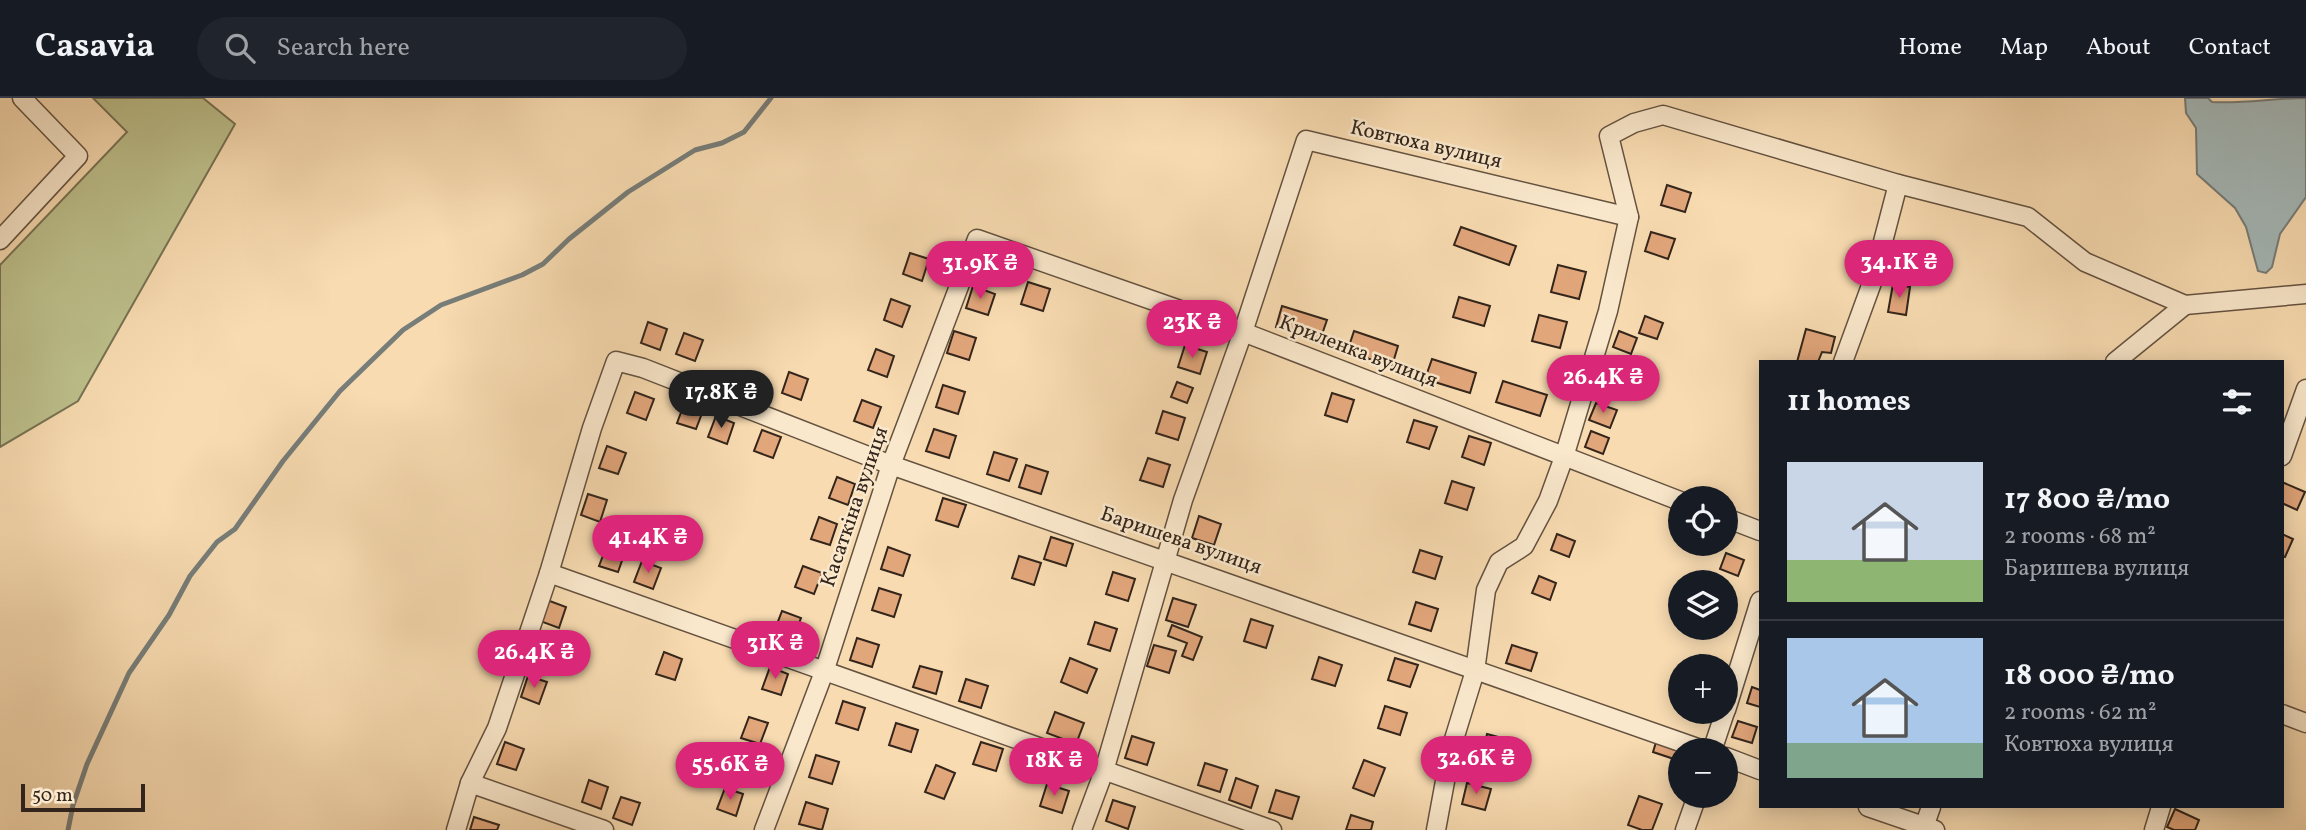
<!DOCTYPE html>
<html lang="en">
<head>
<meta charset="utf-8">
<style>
	:root { --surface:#171b24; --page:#20242c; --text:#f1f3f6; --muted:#9ea1a6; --line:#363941; --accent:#db2777 }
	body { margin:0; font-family:Vollkorn,serif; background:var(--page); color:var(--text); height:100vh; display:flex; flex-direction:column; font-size:26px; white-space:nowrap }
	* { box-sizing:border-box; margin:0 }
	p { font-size:23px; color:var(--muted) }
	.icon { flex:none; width:38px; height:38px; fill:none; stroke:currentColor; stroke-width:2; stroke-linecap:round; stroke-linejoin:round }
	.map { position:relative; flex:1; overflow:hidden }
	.sheet { position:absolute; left:1759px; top:262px; width:525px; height:448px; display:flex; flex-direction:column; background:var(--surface); border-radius:0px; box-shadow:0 4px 18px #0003 }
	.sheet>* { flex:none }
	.controls { position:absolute; left:1668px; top:388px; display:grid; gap:14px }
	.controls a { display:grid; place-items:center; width:70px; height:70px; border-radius:50%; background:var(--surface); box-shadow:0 4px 18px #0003; font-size:35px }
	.scale { position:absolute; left:21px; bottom:18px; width:124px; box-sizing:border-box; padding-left:7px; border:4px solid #33251b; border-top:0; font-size:19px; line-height:24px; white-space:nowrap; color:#33251b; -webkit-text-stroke:5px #fae8cc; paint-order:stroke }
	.price { position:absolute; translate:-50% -60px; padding:0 16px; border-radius:24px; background:var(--accent); color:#fff; font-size:23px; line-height:46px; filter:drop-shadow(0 2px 4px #0008) }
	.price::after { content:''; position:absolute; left:50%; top:42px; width:21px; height:16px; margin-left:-10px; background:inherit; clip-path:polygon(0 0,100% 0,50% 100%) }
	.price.on { background:#222; color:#fff }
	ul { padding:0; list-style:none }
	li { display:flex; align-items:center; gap:21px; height:175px; padding:0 28px }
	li+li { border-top:2px solid var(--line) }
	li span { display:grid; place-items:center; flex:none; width:196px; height:140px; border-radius:0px; color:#555 }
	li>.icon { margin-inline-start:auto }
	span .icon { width:84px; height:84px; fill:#fffc; stroke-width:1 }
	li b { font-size:30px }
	h2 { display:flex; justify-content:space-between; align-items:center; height:84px; padding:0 28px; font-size:30px }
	header { display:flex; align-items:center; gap:42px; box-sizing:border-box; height:98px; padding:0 35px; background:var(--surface); border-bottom:2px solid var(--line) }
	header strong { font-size:33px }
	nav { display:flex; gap:38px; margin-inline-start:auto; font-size:24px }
	.search { width:490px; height:63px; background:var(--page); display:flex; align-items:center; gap:18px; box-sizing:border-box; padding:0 24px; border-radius:38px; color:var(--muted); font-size:26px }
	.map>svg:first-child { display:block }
</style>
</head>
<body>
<header>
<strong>Casavia</strong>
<div class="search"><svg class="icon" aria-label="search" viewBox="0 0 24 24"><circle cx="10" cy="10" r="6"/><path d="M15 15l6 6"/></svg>Search here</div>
<nav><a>Home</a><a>Map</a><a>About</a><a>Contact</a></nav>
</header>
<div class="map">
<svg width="2306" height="732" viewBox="0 0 2306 732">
	<rect width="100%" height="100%" fill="#f8dbb1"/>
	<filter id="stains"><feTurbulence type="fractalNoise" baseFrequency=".00286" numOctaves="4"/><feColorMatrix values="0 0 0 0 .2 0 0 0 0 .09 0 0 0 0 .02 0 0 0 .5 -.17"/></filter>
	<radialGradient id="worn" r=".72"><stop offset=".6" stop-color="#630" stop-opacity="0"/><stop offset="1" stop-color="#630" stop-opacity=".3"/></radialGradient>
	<!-- green -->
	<path fill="#bdc08c" stroke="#787254" stroke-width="2" d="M93,0H203L235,26L78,303L0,349V167L127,34Z"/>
	<!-- water -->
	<path fill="#a4b8b8" stroke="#777d79" stroke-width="2" d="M2185,0H2208L2212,4C2243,6 2274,0 2306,0V99L2280,136L2272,169L2266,175L2258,173L2246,129L2235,110L2197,76L2196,30L2186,15Z"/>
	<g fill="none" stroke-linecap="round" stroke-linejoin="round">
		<!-- stream -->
		<path stroke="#777d79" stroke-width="5" d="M68,732L73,707L87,666L129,575L169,517L190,478L217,444L235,431L283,363L340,293L403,232L441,207L522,177L543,166L569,141L628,94L695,52L722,45L744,34L771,0"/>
	</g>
	<!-- building -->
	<g fill="#e2a67b" stroke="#33251b" stroke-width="2">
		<path d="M1667,87L1691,95L1685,114L1661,107Z"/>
		<path d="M1461,129L1516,148L1509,167L1454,147Z"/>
		<path d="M1651,134L1675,141L1668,161L1645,153Z"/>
		<path d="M910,155L929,161L922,183L903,176Z"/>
		<path d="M1558,167L1586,174L1579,201L1551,194Z"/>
		<path d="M1028,184L1050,191L1043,213L1021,206Z"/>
		<path d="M1893,186L1910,189L1906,217L1888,214Z"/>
		<path d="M973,188L995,196L988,217L966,210Z"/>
		<path d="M1459,199L1490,208L1484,228L1453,219Z"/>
		<path d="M891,201L910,208L902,229L884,222Z"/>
		<path d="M1282,208L1327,222L1320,242L1276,229Z"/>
		<path d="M1539,217L1567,224L1560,250L1532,243Z"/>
		<path d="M1645,218L1663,225L1657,241L1639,235Z"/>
		<path d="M648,224L667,231L660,252L641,245Z"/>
		<path d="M1806,231L1835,239L1831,255L1822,254L1818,264H1797Z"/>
		<path d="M954,233L976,240L969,262L947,255Z"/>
		<path d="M1354,233L1398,248L1392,268L1347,254Z"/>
		<path d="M1619,233L1637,240L1631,256L1613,249Z"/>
		<path d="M684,235L703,242L695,263L676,256Z"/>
		<path d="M1185,247L1207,254L1200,276L1178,269Z"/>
		<path d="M876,251L894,258L887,279L868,272Z"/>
		<path d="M1432,261L1476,275L1470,295L1425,281Z"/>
		<path d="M789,274L808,281L801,302L782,295Z"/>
		<path d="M1503,283L1547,297L1540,318L1496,304Z"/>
		<path d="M1177,284L1193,290L1187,305L1171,299Z"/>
		<path d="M943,287L965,294L958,316L936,309Z"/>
		<path d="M635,294L654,301L646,322L627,315Z"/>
		<path d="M1332,295L1354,302L1347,324L1325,317Z"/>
		<path d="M862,302L881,309L873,330L854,323Z"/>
		<path d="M685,304L704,310L696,331L677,325Z"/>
		<path d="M1596,305L1617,312L1610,330L1589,322Z"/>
		<path d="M1163,313L1185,320L1178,342L1156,335Z"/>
		<path d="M716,318L734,325L727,346L708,339Z"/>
		<path d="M1414,322L1437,329L1429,351L1407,344Z"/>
		<path d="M934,331L956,338L949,360L926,353Z"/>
		<path d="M762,332L781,339L773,360L754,353Z"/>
		<path d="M1591,333L1609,340L1603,356L1585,349Z"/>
		<path d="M1469,338L1491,345L1484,367L1462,359Z"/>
		<path d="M607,348L626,355L618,376L599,370Z"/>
		<path d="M994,354L1017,361L1009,383L987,376Z"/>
		<path d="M1148,360L1170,367L1163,389L1140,382Z"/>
		<path d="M1026,367L1048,374L1041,396L1019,389Z"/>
		<path d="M837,379L855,386L848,407L829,400Z"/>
		<path d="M1452,383L1474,390L1467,412L1445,405Z"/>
		<path d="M2282,384L2305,394L2297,412L2282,405Z"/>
		<path d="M588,396L607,402L600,424L581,417Z"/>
		<path d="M943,400L966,407L958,429L936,422Z"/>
		<path d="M1199,418L1221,426L1214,447L1192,440Z"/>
		<path d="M819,419L837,426L830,447L811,441Z"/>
		<path d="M1557,436L1575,443L1569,459L1551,452Z"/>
		<path d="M2282,436L2293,441L2285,459L2282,458Z"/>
		<path d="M1051,439L1073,446L1066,468L1044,461Z"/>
		<path d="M607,447L625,454L618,474L599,468Z"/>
		<path d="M888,449L910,457L903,478L881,471Z"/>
		<path d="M1420,452L1442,459L1435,481L1413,474Z"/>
		<path d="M1726,455L1744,462L1738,478L1720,471Z"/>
		<path d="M1019,458L1041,465L1034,487L1012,480Z"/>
		<path d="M642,463L661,470L653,491L634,484Z"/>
		<path d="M803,468L822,475L814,496L795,489Z"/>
		<path d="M1113,474L1135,481L1128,503L1106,496Z"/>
		<path d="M1539,478L1556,485L1550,502L1532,495Z"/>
		<path d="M879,490L901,497L894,519L872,512Z"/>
		<path d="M1173,500L1196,507L1188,529L1166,522Z"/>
		<path d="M547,502L566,509L559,530L540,523Z"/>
		<path d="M1416,504L1438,511L1431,533L1409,526Z"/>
		<path d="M782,513L801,520L793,541L774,534Z"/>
		<path d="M1251,521L1273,528L1266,550L1244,543Z"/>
		<path d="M1095,524L1117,531L1110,553L1088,546Z"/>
		<path d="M1172,527L1202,539L1193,562L1182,558L1187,545L1168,538Z"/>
		<path d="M857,540L879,547L872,569L850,562Z"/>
		<path d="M1154,547L1176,553L1169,575L1147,568Z"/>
		<path d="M1512,547L1537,555L1531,573L1506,565Z"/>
		<path d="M664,554L682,561L675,582L656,576Z"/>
		<path d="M1700,557L1718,564L1716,569H1695Z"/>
		<path d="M1319,559L1342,567L1335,588L1312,581Z"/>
		<path d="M1070,560L1097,571L1087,595L1061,584Z"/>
		<path d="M1395,560L1418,567L1410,589L1388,582Z"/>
		<path d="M920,568L942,574L936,596L913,589Z"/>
		<path d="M770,569L788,576L781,597L762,591Z"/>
		<path d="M528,578L547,584L539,606L521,599Z"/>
		<path d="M966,581L988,588L981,610L959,603Z"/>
		<path d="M1752,589L1760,592V609L1747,605Z"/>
		<path d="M843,603L865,610L858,632L836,625Z"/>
		<path d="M1385,608L1407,615L1400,637L1378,630Z"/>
		<path d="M1055,614L1084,625L1076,646L1047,635Z"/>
		<path d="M749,619L768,625L760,646L741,640Z"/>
		<path d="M1738,623L1757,629L1752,645L1732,639Z"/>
		<path d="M896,625L918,632L911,654L889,647Z"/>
		<path d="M1487,636L1517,644L1513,657L1484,650Z"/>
		<path d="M1132,638L1154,645L1147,667L1125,660Z"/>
		<path d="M1657,641L1680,653V663L1653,654Z"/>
		<path d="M505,644L524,651L516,672L497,666Z"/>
		<path d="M981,644L1003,651L996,673L973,666Z"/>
		<path d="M816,657L839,664L832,686L809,679Z"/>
		<path d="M737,658L756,664L749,685L730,679Z"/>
		<path d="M1364,662L1385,670L1374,698L1353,690Z"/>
		<path d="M1477,662L1496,668L1491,682L1472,676Z"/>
		<path d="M1205,665L1227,672L1220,694L1198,687Z"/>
		<path d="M936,667L955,675L944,701L925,694Z"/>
		<path d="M1236,680L1258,688L1251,710L1229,702Z"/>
		<path d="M589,682L608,689L601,711L582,704Z"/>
		<path d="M1467,685L1491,691L1485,712L1462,706Z"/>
		<path d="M1047,686L1069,693L1062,715L1040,708Z"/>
		<path d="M725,690L743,696L736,718L717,711Z"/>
		<path d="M1276,692L1299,699L1292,721L1269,714Z"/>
		<path d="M1639,698L1662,706L1652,732H1642L1628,727Z"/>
		<path d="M621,699L640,705L632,727L613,720Z"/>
		<path d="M1113,702L1135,709L1128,731L1106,723Z"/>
		<path d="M806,704L828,711L822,732L799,726Z"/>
		<path d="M2175,711L2199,722L2195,732H2174L2167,729Z"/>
		<path d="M1351,717L1373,724L1371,732H1346Z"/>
		<path d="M474,719L499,727L497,732H470Z"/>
	</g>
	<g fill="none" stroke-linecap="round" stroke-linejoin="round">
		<defs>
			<g id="street">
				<path d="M0,142L78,58L22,0"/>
				<path d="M2185,207L2306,196"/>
				<path d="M1843,264L1873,182L1898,86"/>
				<path d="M2282,358L2306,291"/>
				<path d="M1726,420L1760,433"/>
				<path d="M549,475L1272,732"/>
				<path d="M1726,612L1760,503"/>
				<path d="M2282,616L2306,625"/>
				<path d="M1712,653L1725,614"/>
				<path d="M1726,659L1760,672"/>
				<path d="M470,685L604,732"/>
				<path d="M1868,709L1935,732"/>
				<path d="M456,732L470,685L497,630L549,475L592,330L616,263L643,270L891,367L1706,653"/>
				<path d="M764,732L824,574L891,367L977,141L1243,234L1680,403"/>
				<path d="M1082,732L1104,673L1183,402L1243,234L1306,42L1629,119"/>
				<path d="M1436,732L1451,651L1475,573L1486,492L1499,464L1524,448L1548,403L1564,359L1608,213L1629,119L1609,38L1634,25L1663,17L1898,86L2028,119L2085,164L2185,207L2115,264"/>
				<path d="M1685,732L1697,698"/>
				<path d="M1923,732L1931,709"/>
				<path d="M2154,732L2161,709"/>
			</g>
		</defs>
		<!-- street casing -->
		<use href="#street" stroke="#645240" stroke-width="21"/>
		<!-- street -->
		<use href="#street" stroke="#fae8cc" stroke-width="18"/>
	</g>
	<g text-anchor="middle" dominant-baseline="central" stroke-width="5" stroke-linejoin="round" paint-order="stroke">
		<!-- street labels -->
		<g font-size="21" fill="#33251b" stroke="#fae8cc">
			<text transform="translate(1426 47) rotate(13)">Ковтюха вулиця</text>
			<text transform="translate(1358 254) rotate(21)">Криленка вулиця</text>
			<text transform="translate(855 409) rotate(-71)">Касаткіна вулиця</text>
			<text transform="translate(1181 443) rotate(19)">Баришева вулиця</text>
		</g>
	</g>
	<rect width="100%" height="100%" filter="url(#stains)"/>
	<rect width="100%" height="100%" fill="url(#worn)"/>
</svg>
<div class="controls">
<a><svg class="icon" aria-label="locate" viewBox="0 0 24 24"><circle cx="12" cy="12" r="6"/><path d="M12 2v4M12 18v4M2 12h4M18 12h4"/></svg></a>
<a><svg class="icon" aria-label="layers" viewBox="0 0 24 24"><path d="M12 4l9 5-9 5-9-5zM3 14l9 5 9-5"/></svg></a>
<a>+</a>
<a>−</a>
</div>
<div class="scale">50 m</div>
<b class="price" style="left:1899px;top:202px">34.1K ₴</b>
<b class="price" style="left:980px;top:203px">31.9K ₴</b>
<b class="price" style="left:1192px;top:262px">23K ₴</b>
<b class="price" style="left:1603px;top:317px">26.4K ₴</b>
<b class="price on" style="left:721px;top:332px">17.8K ₴</b>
<b class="price" style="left:648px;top:477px">41.4K ₴</b>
<b class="price" style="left:775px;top:583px">31K ₴</b>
<b class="price" style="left:534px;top:592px">26.4K ₴</b>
<b class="price" style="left:1476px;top:698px">32.6K ₴</b>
<b class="price" style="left:1054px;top:700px">18K ₴</b>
<b class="price" style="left:730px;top:704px">55.6K ₴</b>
<section class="sheet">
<h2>11 homes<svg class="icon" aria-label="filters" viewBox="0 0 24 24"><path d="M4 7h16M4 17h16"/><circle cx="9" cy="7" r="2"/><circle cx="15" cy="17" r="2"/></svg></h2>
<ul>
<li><span style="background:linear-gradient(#c9d6e8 70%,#8fb573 0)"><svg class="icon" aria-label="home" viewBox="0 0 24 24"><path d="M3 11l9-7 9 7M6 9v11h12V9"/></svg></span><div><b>17 800 ₴/mo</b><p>2 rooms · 68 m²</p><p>Баришева вулиця</p></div></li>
<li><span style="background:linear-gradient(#a9c7e8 75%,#7fa58c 0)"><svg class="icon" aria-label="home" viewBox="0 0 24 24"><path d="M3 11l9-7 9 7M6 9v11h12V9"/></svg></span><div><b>18 000 ₴/mo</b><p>2 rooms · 62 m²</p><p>Ковтюха вулиця</p></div></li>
</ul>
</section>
</div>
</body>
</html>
